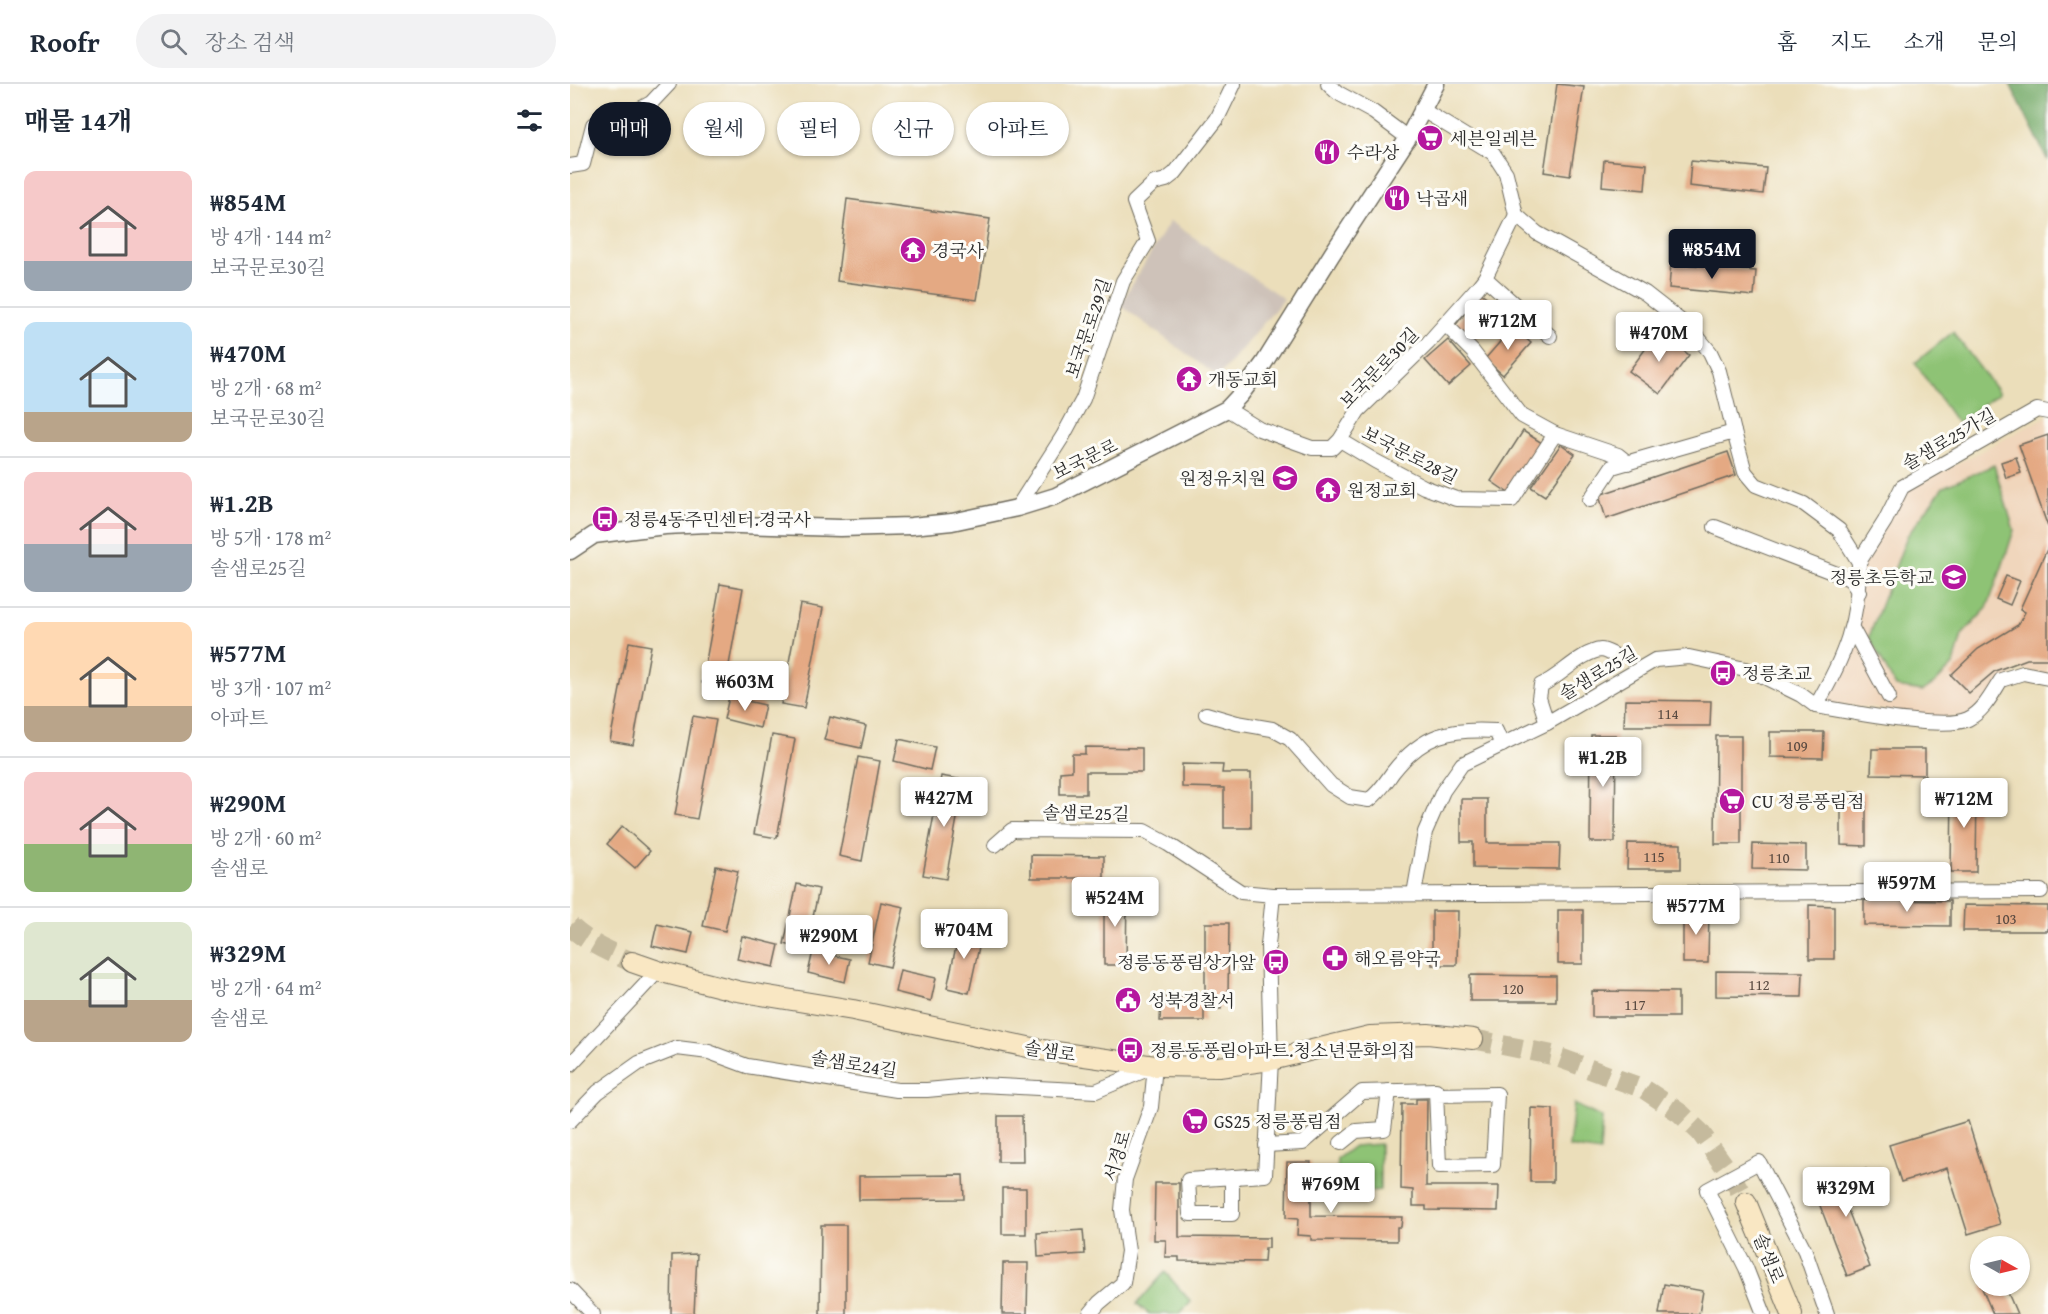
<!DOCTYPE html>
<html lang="ko">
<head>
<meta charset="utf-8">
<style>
	:root { --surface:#fff; --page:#f2f2f3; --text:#1f2937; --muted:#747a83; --line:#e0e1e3; --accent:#111827 }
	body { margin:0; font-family:"Gentium Book Plus","Noto Serif KR",serif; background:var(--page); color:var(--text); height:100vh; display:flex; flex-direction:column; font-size:22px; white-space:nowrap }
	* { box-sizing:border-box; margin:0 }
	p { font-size:20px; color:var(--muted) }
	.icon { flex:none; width:33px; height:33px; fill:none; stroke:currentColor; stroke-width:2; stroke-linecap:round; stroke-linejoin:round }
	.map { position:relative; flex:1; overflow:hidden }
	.panel { display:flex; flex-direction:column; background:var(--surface); width:570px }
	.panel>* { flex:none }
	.guide { position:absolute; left:18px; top:18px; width:570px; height:54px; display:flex; gap:12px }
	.needle { width:39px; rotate:98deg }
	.tools { position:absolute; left:1400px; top:1152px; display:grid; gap:12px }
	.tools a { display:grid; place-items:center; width:60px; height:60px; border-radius:50%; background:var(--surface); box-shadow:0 2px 4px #0004; font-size:30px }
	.price { position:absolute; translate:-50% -51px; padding:0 14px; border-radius:6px; background:#fff; color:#222; font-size:20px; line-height:39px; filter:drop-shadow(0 2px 3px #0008) }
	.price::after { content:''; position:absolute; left:50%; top:36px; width:18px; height:14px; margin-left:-9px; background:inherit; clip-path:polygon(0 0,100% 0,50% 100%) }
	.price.on { background:var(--accent); color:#fff }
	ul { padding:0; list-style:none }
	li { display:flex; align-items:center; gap:18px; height:150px; padding:0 24px }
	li+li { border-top:2px solid var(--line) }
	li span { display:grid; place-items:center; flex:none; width:168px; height:120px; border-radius:12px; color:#555 }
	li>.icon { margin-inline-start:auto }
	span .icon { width:72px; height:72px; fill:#fffc; stroke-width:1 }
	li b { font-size:26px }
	h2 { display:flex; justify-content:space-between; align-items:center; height:72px; padding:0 24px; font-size:26px }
	.pill { padding:0 21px; border-radius:27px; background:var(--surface); box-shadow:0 2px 4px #0004; font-size:21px; line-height:54px }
	.pill.on { background:var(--accent); color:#fff }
	header { display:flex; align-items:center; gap:36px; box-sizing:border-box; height:84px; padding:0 30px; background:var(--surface); border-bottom:2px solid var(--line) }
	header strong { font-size:28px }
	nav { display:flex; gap:33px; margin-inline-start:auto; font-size:21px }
	.search { width:420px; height:54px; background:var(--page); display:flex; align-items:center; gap:15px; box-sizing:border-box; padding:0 21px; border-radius:33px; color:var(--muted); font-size:22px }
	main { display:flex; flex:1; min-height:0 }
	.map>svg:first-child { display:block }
</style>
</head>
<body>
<header>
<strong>Roofr</strong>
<div class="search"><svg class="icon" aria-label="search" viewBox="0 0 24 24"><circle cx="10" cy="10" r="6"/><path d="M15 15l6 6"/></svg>장소 검색</div>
<nav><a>홈</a><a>지도</a><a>소개</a><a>문의</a></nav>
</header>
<main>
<section class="panel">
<h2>매물 14개<svg class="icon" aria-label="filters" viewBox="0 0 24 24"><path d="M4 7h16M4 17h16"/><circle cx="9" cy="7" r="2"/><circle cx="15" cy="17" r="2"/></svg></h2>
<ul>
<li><span style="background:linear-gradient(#f6c9c9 75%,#9aa5b1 0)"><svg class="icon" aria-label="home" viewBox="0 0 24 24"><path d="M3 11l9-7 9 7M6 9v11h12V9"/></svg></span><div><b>₩854M</b><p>방 4개 · 144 m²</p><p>보국문로30길</p></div></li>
<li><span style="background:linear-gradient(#bfe0f5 75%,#b9a48a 0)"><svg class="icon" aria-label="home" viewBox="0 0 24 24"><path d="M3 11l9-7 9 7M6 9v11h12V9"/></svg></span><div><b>₩470M</b><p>방 2개 · 68 m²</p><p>보국문로30길</p></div></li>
<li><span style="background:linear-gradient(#f6c9c9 60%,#9aa5b1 0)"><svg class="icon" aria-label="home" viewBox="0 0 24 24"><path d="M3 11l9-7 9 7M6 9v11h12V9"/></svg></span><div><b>₩1.2B</b><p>방 5개 · 178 m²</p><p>솔샘로25길</p></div></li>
<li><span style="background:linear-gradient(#ffd9b3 70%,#b9a48a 0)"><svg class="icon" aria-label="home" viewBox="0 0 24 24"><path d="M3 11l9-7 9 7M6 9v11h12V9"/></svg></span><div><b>₩577M</b><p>방 3개 · 107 m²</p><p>아파트</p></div></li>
<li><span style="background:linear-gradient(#f6c9c9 60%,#8fb573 0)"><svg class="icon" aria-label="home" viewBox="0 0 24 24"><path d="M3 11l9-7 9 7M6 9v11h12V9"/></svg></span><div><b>₩290M</b><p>방 2개 · 60 m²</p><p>솔샘로</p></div></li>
<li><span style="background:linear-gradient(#dfe7d0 65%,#b9a48a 0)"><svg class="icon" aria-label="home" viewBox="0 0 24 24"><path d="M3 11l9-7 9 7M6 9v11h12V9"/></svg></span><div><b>₩329M</b><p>방 2개 · 64 m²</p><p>솔샘로</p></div></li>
</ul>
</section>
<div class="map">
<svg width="1478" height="1230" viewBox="0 0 1478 1230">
	<rect width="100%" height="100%" fill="#fdfcf7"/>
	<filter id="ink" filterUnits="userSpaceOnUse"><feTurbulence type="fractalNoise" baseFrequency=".0167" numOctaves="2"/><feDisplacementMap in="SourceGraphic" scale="12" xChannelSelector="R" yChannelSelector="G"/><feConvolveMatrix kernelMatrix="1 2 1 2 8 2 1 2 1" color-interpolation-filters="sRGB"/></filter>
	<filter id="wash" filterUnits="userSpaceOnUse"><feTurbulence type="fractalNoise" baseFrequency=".008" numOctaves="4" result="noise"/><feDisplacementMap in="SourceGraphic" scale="24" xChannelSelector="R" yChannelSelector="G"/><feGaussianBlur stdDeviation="1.35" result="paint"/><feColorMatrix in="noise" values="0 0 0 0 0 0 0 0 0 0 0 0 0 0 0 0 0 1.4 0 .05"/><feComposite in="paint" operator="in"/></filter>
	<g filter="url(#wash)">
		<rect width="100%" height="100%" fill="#ebdeba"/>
		<!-- built -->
		<path fill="#f0d6bc" d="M1478,332V591L1448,585L1397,632L1360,635L1309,625L1253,619L1287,544L1289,478L1332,409Z"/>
		<!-- industrial -->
		<path fill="#cec2b9" d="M600,137L714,215L648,293L550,221Z"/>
		<!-- green -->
		<g fill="#8ec375" stroke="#5c7750" stroke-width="1.5">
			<path d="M1383,248L1429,309L1387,339L1345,279Z"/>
			<path d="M1424,381L1444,446L1432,483L1417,524L1392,551L1384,580L1365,599L1353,607L1326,603L1299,553L1337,452L1373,403Z"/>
			<path d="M1004,1020L1032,1034L1030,1068L999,1063Z"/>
			<path d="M810,1060V1106L765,1111L767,1075L784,1062Z"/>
			<path d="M595,1188L621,1218L609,1230H579L567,1220Z"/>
		</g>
		<!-- forest -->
		<path fill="#72a966" stroke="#4e6a48" stroke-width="1.5" d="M1440,0H1478V77Z"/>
		<g id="blocks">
			<!-- building -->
			<g fill="#e4a983">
				<path d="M987,0L1014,3L1000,92L974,88Z"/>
				<path d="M1034,76L1077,80L1075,106L1032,102Z"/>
				<path d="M1121,77L1196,84L1193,110L1119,102Z"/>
				<path d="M277,115L420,135L407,216L267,197Z"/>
				<path d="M1101,179L1186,187L1184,212L1099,204Z"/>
				<path d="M911,209L930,223L903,257L884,243Z"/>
				<path d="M943,243L961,259L933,291L915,275Z"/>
				<path d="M1088,248L1119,271L1090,310L1059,287Z"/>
				<path d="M878,256L901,282L878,302L855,276Z"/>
				<path d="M953,347L972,359L940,410L921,397Z"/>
				<path d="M1478,351V443L1449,361Z"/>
				<path d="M991,360L1005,370L975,412L961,403Z"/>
				<path d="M1158,368L1166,391L1036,435L1029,411Z"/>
				<path d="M1446,373L1451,389L1436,394L1431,378Z"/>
				<path d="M1478,463V575H1457L1425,587L1399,609L1381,591L1408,565L1448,541L1455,528L1450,525Z"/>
				<path d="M1436,492L1450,497L1440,521L1426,515Z"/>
				<path d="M150,500L173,504L155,603L132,599Z"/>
				<path d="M230,520L253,524L234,624L211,620Z"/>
				<path d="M59,558L81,562L63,661L40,657Z"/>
				<path d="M159,613L195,621L190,644L154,635Z"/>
				<path d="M1055,616L1141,617L1140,642H1054Z"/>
				<path d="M123,632L146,636L127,735L105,731Z"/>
				<path d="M260,633L296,642L291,664L254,656Z"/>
				<path d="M1200,648H1254L1253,674L1200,673Z"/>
				<path d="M202,651L225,655L207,754L184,750Z"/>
				<path d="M1021,651H1046L1045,758H1020Z"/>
				<path d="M1146,652H1171V760H1145Z"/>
				<path d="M329,655L365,663L360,686L324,677Z"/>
				<path d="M515,663L572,664V688H516V710H490V688L502,687V670H515Z"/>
				<path d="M1302,665H1355V691L1301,690Z"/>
				<path d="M288,673L310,677L292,777L269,772Z"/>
				<path d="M612,680L653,681L652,689H681V744H654V704L612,703Z"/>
				<path d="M371,692L394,696L376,795L353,791Z"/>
				<path d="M1382,702H1407L1406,788H1381Z"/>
				<path d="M1271,708H1296V762L1271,761Z"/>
				<path d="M891,715H917V759H990L989,785L903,784V758H891Z"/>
				<path d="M52,742L80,767L65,784L37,760Z"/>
				<path d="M1058,759L1111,760V785H1057Z"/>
				<path d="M1183,760L1236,761V786L1182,785Z"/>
				<path d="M461,771L534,772V794H461Z"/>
				<path d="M146,782L168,787L155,847L133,842Z"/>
				<path d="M227,800L249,805L236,865L214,860Z"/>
				<path d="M534,807L557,808L556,881H534Z"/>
				<path d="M1294,816L1380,817V842L1294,841Z"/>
				<path d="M311,818L334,823L320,883L298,878Z"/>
				<path d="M1239,821L1264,822V875H1239Z"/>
				<path d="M1394,821L1478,822V847H1393Z"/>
				<path d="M1113,825H1139L1138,879H1113Z"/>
				<rect x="988" y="826" width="25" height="54"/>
				<path d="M862,827H888L887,881H862Z"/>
				<path d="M635,839H659L658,913H651V925L634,924V937H590L591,913H635Z"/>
				<path d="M87,840L123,848L118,870L82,862Z"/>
				<path d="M390,844L412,849L399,909L377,904Z"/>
				<path d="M172,852L209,861L204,883L167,875Z"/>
				<path d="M243,867L280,875L275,898L238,889Z"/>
				<path d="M330,886L366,894L361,917L325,908Z"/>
				<path d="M1146,887L1233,888L1232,913L1146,912Z"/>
				<path d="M900,891L986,892V917H900Z"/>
				<path d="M1022,907L1108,908V933H1022Z"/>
				<path d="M846,1015H857L856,1102H929L928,1127L856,1126V1122H843V1106L831,1105L832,1020H846Z"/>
				<path d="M961,1024L983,1025V1098H960Z"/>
				<path d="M428,1032H452L453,1078H428Z"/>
				<path d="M1398,1037L1430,1140L1398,1150L1377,1084L1331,1098L1319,1061Z"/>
				<path d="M717,1078H741V1132L832,1133L831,1143H827V1157L741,1156V1152L727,1151L728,1135L716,1134Z"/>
				<path d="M1296,1085L1305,1109L1276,1121L1300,1183L1277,1192L1244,1106Z"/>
				<path d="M393,1091L394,1115L289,1116V1092Z"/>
				<path d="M585,1099H609V1153L699,1154V1164H695L694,1178L609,1177V1173H595L596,1156H584Z"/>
				<rect x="432" y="1104" width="24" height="46"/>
				<path d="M251,1141H276V1230H250Z"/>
				<path d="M513,1146L515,1170L468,1173L467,1149Z"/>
				<path d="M127,1170L124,1230H101L102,1171Z"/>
				<path d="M433,1179H458L457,1230H432Z"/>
				<path d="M1094,1200L1133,1207L1129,1230H1089Z"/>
				<path d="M1411,1202H1435L1447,1230H1423Z"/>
			</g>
		</g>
	</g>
	<g filter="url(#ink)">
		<use href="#blocks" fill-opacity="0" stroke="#6e6a5d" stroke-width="1.5"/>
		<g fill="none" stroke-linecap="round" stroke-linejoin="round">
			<!-- secondary-tunnel -->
			<g stroke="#c5ba9d" stroke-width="20" stroke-dasharray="20 10" stroke-linecap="butt">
				<path d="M0,842C19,860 40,868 62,878"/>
				<path d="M903,955L982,971L1074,1005L1110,1029L1130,1048L1161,1091L1176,1118"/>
			</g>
			<defs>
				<g id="minor">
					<path d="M758,0L768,9L803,28L838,54"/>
					<path d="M851,25L923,69L936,89L946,131L967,149L1075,209L1121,245L1140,268L1149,287L1164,348L1175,388L1186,401L1234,420L1269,446L1289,478L1315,437L1332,403L1467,326L1478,328"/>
					<path d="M0,82L13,80L23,41L44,39L81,19L99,0"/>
					<path d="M915,194L980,252"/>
					<path d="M875,240L903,268L952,332L985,350L1048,371L1058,379"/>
					<path d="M657,325L689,345L742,364H762L770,356L788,327L858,259L908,203L915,194L946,131"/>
					<path d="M770,356L805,377L854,403L886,415L942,416L985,350"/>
					<path d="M1020,416L1042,383L1164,348"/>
					<path d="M447,424L493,352L513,315L553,197L578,157L564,118L584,99L596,96L605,89L647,35L664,0"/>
					<path d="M1145,443L1280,495L1289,508"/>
					<path d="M1283,546L1319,613"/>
					<path d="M1246,622C1275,572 1289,537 1289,478"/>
					<path d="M636,630L667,639L702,645L720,655L761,701L780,713L799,716C810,708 815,699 823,688C853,650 880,644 926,647L932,661"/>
					<path d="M977,639L969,614L971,601C990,593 1011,568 1031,566C1035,566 1040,569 1044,571"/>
					<path d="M425,761L442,746L574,747L598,760L671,808L703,811L1471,807"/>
					<path d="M844,810L855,748L873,707L892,680L977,639L1085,576L1119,573L1180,586L1231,611L1246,622C1277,627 1374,647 1398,635C1414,627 1422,610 1431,596L1453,589L1478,594"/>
					<path d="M0,981L88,887"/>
					<path d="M0,1037L28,1008L69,979L107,964L139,968L177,982L327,1006H357L410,1001L526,1007L585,982L581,1023L555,1095L552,1126L558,1167L553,1199L529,1219L520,1230"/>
					<path d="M771,1059L786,1047L814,1045L819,1007"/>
					<path d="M696,1061L733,1059L792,1008L866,1006L869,1082L923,1081L927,1010L866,1011"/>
					<path d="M662,1093V1130H620L618,1096L695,1091L701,976L698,861L703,811"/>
					<path d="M0,1206L23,1230"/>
					<path d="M1194,1230L1176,1184L1137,1106L1189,1078L1235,1167L1257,1230"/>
				</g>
				<path id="tertiary" d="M0,467L24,451L95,442L137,440L270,444L341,442L382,438L447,424L486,412L657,325L671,310L694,279L762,170L838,54L866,0"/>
				<g id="secondary">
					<path d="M62,878L88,887L167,907L283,926L472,966L585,982L649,983L701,976L800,952L858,950L903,955"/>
					<path d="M1176,1118L1222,1230"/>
				</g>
			</defs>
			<!-- minor casing -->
			<use href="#minor" stroke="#6e6a5d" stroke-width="16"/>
			<!-- tertiary casing -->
			<use href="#tertiary" stroke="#6e6a5d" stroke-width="19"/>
			<!-- secondary casing -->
			<use href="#secondary" stroke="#6e6a5d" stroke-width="22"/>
			<!-- minor -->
			<use href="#minor" stroke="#fff" stroke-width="14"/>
			<!-- tertiary -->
			<use href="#tertiary" stroke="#fff" stroke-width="16"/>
			<!-- secondary -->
			<use href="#secondary" stroke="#f9e7c3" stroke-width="20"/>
		</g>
	</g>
	<!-- icons -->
	<defs>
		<symbol id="supermarket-disc" viewBox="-11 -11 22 22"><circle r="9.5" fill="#b5179e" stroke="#fdfcf7"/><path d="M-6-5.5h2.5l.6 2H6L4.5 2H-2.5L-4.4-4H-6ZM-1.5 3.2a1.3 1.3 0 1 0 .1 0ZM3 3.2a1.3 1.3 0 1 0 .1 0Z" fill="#fff"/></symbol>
		<symbol id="restaurant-disc" viewBox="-11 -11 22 22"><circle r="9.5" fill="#b5179e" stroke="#fdfcf7"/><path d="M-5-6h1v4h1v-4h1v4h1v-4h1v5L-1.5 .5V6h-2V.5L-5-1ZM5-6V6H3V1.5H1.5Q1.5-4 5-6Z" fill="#fff"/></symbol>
		<symbol id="temple-disc" viewBox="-11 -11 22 22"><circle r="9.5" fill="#b5179e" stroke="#fdfcf7"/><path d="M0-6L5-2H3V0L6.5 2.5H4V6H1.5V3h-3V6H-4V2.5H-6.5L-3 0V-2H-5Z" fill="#fff"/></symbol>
		<symbol id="school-disc" viewBox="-11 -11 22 22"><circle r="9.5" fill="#b5179e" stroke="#fdfcf7"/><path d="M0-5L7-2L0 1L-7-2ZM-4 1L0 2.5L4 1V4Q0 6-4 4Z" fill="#fff"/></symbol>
		<symbol id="bus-disc" viewBox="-11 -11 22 22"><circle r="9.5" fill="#b5179e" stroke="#fdfcf7"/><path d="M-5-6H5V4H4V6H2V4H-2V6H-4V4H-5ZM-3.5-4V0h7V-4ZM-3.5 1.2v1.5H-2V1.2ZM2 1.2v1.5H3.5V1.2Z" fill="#fff"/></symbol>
		<symbol id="pharmacy-disc" viewBox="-11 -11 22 22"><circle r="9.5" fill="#b5179e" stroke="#fdfcf7"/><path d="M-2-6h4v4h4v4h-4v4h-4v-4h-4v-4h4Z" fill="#fff"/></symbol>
		<symbol id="civic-disc" viewBox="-11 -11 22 22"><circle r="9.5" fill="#b5179e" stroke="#fdfcf7"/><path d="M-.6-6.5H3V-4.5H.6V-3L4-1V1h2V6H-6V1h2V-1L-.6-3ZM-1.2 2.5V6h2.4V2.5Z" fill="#fff"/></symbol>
	</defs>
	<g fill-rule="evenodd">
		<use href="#supermarket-disc" x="845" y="39" width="30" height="30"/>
		<use href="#restaurant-disc" x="742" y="53" width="30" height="30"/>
		<use href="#restaurant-disc" x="812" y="99" width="30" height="30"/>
		<use href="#temple-disc" x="328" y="151" width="30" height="30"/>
		<use href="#temple-disc" x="604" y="280" width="30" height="30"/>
		<use href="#school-disc" x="700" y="379" width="30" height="30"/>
		<use href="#temple-disc" x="743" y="391" width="30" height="30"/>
		<use href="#bus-disc" x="20" y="420" width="30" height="30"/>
		<use href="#school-disc" x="1369" y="478" width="30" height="30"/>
		<use href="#bus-disc" x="1138" y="574" width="30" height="30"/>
		<use href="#supermarket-disc" x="1147" y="702" width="30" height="30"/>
		<use href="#pharmacy-disc" x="750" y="859" width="30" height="30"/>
		<use href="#bus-disc" x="691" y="863" width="30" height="30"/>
		<use href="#civic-disc" x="543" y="901" width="30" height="30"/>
		<use href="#bus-disc" x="545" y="951" width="30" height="30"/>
		<use href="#supermarket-disc" x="610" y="1022" width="30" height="30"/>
	</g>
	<g text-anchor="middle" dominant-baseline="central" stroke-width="6" stroke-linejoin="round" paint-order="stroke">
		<!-- number labels -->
		<g font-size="15" fill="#594a41">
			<text x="1098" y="629">114</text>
			<text x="1227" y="661">109</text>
			<text x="1084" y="772">115</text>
			<text x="1209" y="773">110</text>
			<text x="1436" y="834">103</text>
			<text x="1189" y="900">112</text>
			<text x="943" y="904">120</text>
			<text x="1065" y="920">117</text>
		</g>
		<!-- poi labels -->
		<g font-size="18" fill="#2b2b2b" stroke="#fdfcf7" text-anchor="start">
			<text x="880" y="54">세븐일레븐</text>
			<text x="777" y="68">수라상</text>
			<text x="846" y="114">낙곱새</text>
			<text x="362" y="166">경국사</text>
			<text x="638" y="295">개동교회</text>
			<text x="696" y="394" text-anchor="end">원정유치원</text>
			<text x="777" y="406">원정교회</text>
			<text x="54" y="435">정릉4동주민센터.경국사</text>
			<text x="1364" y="493" text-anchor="end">정릉초등학교</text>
			<text x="1172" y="589">정릉초교</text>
			<text x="1182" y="717">CU 정릉풍림점</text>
			<text x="784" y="874">해오름약국</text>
			<text x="686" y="878" text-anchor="end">정릉동풍림상가앞</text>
			<text x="578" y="916">성북경찰서</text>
			<text x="580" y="966">정릉동풍림아파트.청소년문화의집</text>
			<text x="644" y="1037">GS25 정릉풍림점</text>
		</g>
		<!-- street labels -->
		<g font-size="18" fill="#2b2b2b" stroke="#fdfcf7">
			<text transform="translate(518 244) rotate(-71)">보국문로29길</text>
			<text transform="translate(809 284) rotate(-46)">보국문로30길</text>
			<text transform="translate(1379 355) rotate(-30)">솔샘로25가길</text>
			<text transform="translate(840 371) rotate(27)">보국문로28길</text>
			<text transform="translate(515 375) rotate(-26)">보국문로</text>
			<text transform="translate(1028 589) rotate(-31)">솔샘로25길</text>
			<text transform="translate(516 729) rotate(1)">솔샘로25길</text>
			<text transform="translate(480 967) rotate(9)">솔샘로</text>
			<text transform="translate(284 980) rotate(9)">솔샘로24길</text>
			<text transform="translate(547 1072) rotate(-73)">서경로</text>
			<text transform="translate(1199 1174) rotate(68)">솔샘로</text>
		</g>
	</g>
</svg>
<div class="tools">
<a><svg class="needle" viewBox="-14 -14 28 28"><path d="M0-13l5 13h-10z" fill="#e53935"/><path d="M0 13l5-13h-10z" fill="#747a83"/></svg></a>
</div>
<b class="price on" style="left:1142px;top:196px">₩854M</b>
<b class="price" style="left:938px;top:267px">₩712M</b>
<b class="price" style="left:1089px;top:279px">₩470M</b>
<b class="price" style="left:175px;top:628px">₩603M</b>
<b class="price" style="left:1033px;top:704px">₩1.2B</b>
<b class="price" style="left:374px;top:744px">₩427M</b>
<b class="price" style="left:1394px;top:745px">₩712M</b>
<b class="price" style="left:1337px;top:829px">₩597M</b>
<b class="price" style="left:545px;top:844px">₩524M</b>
<b class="price" style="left:1126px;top:852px">₩577M</b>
<b class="price" style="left:394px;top:876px">₩704M</b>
<b class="price" style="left:259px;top:882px">₩290M</b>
<b class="price" style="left:761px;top:1130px">₩769M</b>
<b class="price" style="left:1276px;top:1134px">₩329M</b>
<div class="guide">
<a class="pill on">매매</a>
<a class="pill">월세</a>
<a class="pill">필터</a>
<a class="pill">신규</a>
<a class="pill">아파트</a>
</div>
</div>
</main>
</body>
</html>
